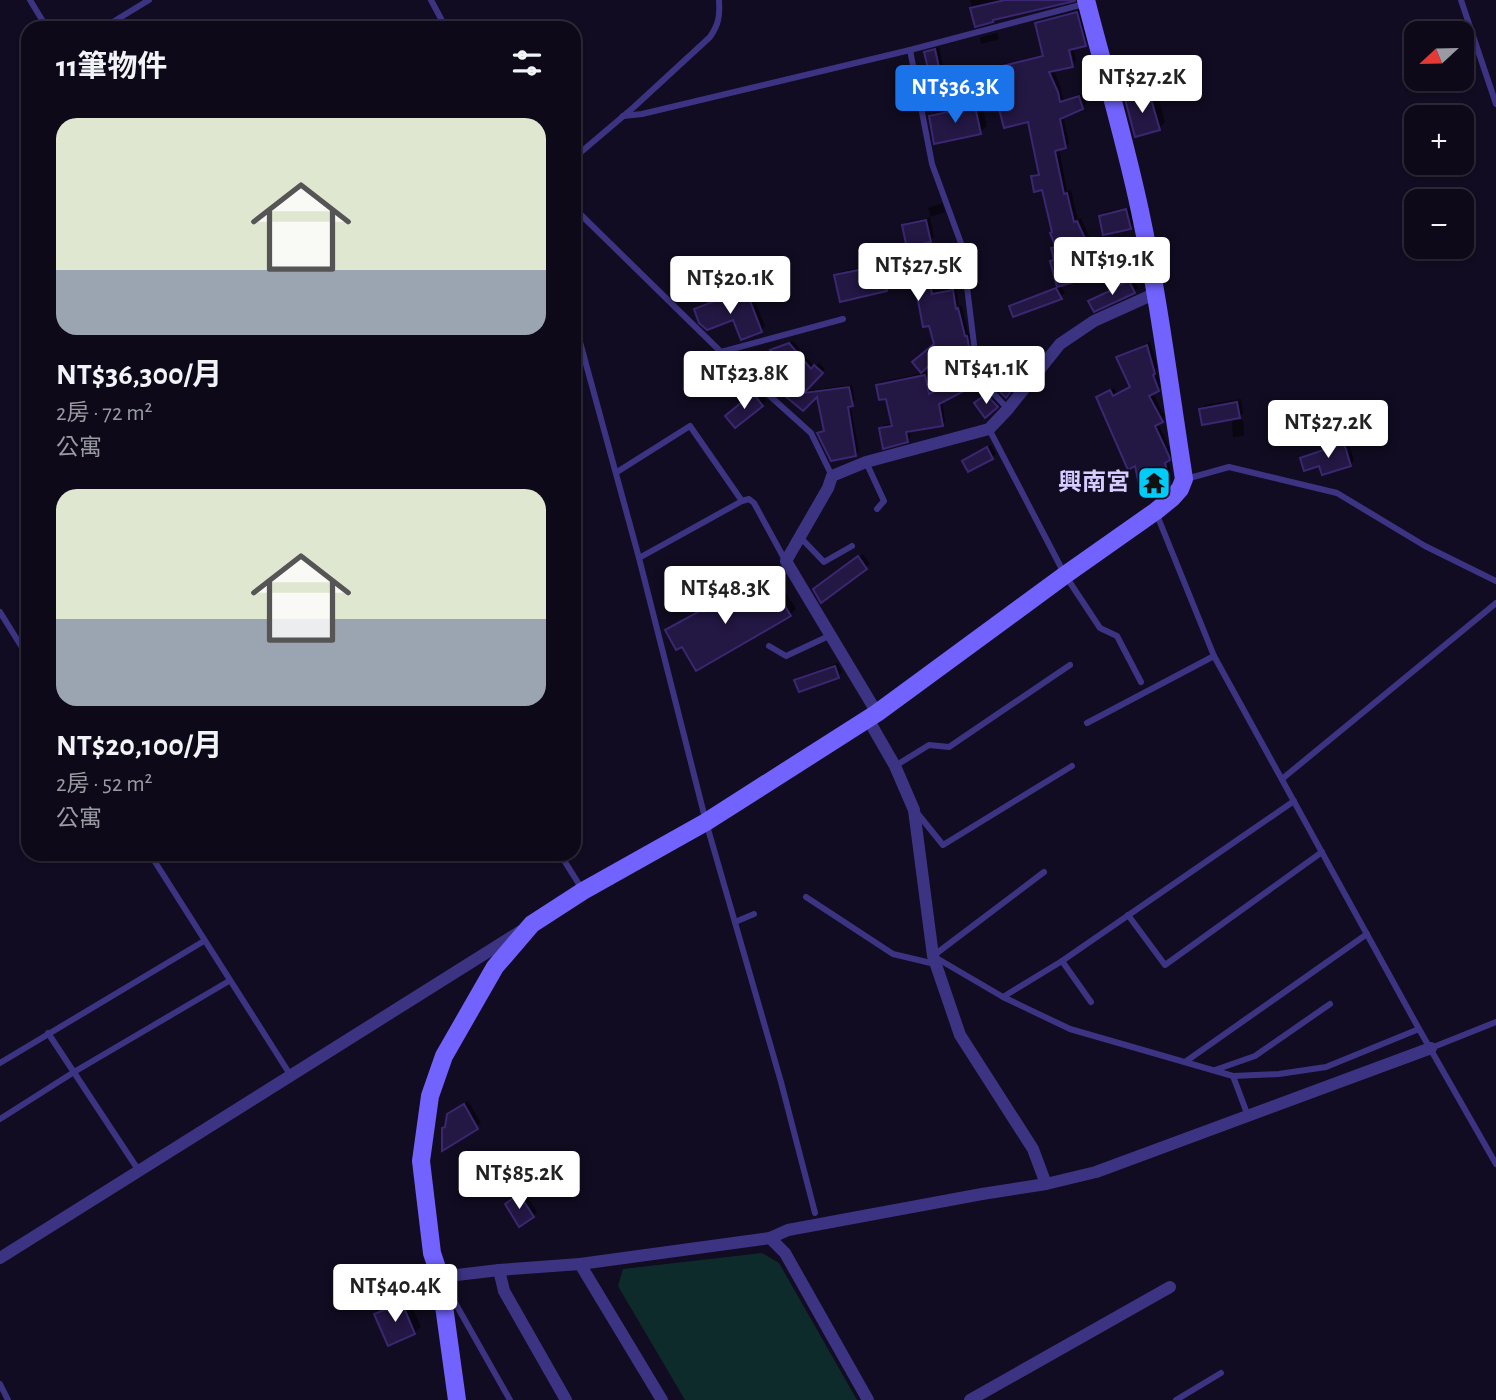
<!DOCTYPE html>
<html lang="zh-TW">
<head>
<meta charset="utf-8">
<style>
	:root { --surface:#0d0919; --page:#161222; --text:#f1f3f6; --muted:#9a9aa2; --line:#2d2a38; --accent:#1a73e8 }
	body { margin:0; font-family:"Alegreya Sans","Noto Sans TC",sans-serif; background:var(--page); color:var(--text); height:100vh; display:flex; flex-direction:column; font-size:26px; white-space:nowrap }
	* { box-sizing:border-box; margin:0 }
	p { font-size:23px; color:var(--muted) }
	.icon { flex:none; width:38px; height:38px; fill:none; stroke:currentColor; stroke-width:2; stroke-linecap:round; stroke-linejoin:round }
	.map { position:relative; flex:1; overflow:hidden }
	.panel { position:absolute; left:21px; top:21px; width:560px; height:840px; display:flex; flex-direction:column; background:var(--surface); border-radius:21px; box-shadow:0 2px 5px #0004,0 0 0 2px var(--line) }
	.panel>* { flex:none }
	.needle { width:46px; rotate:248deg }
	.tools { position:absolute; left:1404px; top:21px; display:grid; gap:14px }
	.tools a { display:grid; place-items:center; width:70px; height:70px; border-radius:14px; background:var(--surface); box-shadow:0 2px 5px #0004,0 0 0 2px var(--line); font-size:35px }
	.price { position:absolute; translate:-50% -60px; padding:0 16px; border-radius:7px; background:#fff; color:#222; font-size:23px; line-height:46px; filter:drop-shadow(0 2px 4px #0008) }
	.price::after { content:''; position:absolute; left:50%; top:42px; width:21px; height:16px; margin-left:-10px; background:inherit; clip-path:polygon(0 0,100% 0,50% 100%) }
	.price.on { background:var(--accent); color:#fff }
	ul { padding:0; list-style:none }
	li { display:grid; align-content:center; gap:14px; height:371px; padding:0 35px }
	li span { display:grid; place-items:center; height:217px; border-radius:21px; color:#555 }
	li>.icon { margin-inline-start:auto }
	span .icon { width:126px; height:126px; fill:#fffc; stroke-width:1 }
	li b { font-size:30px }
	h2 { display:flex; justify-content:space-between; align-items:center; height:84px; padding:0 35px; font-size:30px }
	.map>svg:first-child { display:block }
</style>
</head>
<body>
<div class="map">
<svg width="1496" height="1400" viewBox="0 0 1496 1400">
	<rect width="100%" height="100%" fill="#110c21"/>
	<!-- green -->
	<path fill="#0e2b2c" d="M762,1253L779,1263L857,1400H685L618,1286L623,1269Z"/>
	<!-- shadow -->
	<g fill="#0007">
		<path d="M970,0H1070L1033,8L976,25Z"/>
		<path d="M1081,9L1088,40L1085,44L1073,47L1076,61L1074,63L1069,41L1053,69L1061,88L1063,100L1082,93L1086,104L1082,108L1063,116L1069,143L1066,147L1059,148L1067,191L1071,190L1078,220L1081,218L1104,269L1100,272L1060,285L1065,293L1061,297L1014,315L1011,307L1015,303L1059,286L1053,248L1057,245L1043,188L1033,177L1040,173L1029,120L994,84L979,73L983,69L1045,54L1037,23L1041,20Z"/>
		<path d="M997,33L999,38L997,40L981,44L980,38L981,37Z"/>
		<path d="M939,47L946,81L943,85L926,53L930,49Z"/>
		<path d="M1155,87L1165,122L1159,128L1127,99L1133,93Z"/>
		<path d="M981,101L987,126L980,132L930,117L937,110Z"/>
		<path d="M942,203L945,212L930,217L934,237L930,241L926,242L935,291L956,288L959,306H962L968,333H971L972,342L967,346L975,366L971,370L942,352L935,344L917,283L912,275L888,281L889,286L886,289L836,276L840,272L866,266L867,272L911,262L904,226L907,222L931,217L928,208Z"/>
		<path d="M1130,207L1134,223L1130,227L1101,216L1105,212Z"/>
		<path d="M1130,249L1133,259L1129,263L1110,257L1114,254Z"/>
		<path d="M1133,278L1138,288L1134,291L1091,301L1094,297L1113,288V289L1117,288L1121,284Z"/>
		<path d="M751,290L765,326L761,330L734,317L696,310L700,306L724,296L726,300Z"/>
		<path d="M793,341L815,367L819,363L825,369L804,391L852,385L855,401L850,404L859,451L856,454L819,433L825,429L818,394L803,409L800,382L773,350L775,348Z"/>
		<path d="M1150,342L1158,369L1156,371L1162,386L1152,392L1165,417L1158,423L1173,455L1168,459L1172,478L1164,487L1136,464L1098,398L1102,394L1114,388L1117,393L1132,386L1118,358L1122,354Z"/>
		<path d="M1009,354L1023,372L1010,383L1013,387L1006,396L990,368Z"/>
		<path d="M928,372L932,393L959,379L964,387L942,400L945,421L942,425L910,430L911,437L908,440L881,429L884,425L893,423L888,397L878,385L881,382Z"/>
		<path d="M758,391L766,401L735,426L731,412Z"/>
		<path d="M988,394L998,404L985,416L976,403Z"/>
		<path d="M1241,399L1243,413L1236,420H1243L1244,435L1243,436L1233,437L1232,422L1237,417L1201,409L1205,405Z"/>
		<path d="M1348,441L1354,461L1350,465L1320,464L1302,458L1305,455Z"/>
		<path d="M991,445L996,454L992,457L969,470L964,461L968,458Z"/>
		<path d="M863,554L870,564L822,600L819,585Z"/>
		<path d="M757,578L770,603L786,593L796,609L790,614L682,644L667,631L673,625Z"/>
		<path d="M838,663L842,672L838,676L797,680L800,677Z"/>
		<path d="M468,1101L481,1123L443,1148L448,1115Z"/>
		<path d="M524,1192L537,1212L533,1216L511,1201Z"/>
		<path d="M408,1298L421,1327L414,1333L376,1315L383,1309Z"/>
	</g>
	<!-- building -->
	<g fill="#231743" stroke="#3b2771" stroke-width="2">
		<path d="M1005,0H1075V1L993,20V22L975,27L970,8Z"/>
		<path d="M1077,12L1086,46L1069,50L1073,67L1049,72L1058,92L1060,102L1079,96L1083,109L1060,119L1066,148L1055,151L1064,194L1067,193L1074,222L1077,221L1101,274L1057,287L1050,261L1054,260L1051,248L1056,247L1050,233L1052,232L1042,190L1034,192L1031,176L1039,175L1028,122L1004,128L993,86L981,89L978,72L1043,56L1035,23Z"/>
		<path d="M935,49L943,86L933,89L924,52Z"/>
		<path d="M1149,92L1160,130L1135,137L1125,99Z"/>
		<path d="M975,106L981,134L934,144L929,116Z"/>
		<path d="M1126,209L1131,229L1103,235L1099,216Z"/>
		<path d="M926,220L931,242L922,244L932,294L953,290L956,309L958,308L965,336H967L969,347L963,349L972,372L951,380L941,355L921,373L912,362L934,344L929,326L923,327L915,285L912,286L910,277L885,283L887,291L840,302L834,275L863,269L864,275L908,264L910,263L902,225Z"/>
		<path d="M1126,251L1130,264L1111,270L1108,257Z"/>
		<path d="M1129,281L1135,293L1094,312L1088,301L1109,291V292L1116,290L1115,287Z"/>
		<path d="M1056,288L1062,299L1013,317L1009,306Z"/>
		<path d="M747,293L762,332L741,340L733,320L707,330L699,323L694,309L720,299L722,302Z"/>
		<path d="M789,343L811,369L814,365L823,373L804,393L849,387L853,406L848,407L856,456L831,461L817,433L824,431L817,397L803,411L785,396L798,382L770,350Z"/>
		<path d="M1147,345L1155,374L1153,375L1159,391L1149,396L1163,422L1155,426L1169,456L1170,460L1165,463L1170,484L1165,488L1141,494L1135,466L1128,470L1096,397L1110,390L1113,396L1130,387L1116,357Z"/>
		<path d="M1004,356L1020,377L1007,388L1010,392L1006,398L988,379L984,372Z"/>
		<path d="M925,375L929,394L956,381L962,392L939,404L943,426L906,432L908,442L883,449L879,428L892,426L886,399L879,400L876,385Z"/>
		<path d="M753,393L763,406L735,428L725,416Z"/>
		<path d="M986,394L998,407L985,418L974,403Z"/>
		<path d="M1237,402L1240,418L1202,425L1199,409Z"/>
		<path d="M1344,443L1351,466L1322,475L1319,466L1304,471L1300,458Z"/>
		<path d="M987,447L993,459L968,472L962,461Z"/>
		<path d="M858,556L867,569L821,603L813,589Z"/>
		<path d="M751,583L764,607L780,598L791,616L696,671L682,647L676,650L665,630Z"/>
		<path d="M835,666L839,678L799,692L794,680Z"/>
		<path d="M464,1104L478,1129L442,1151V1128L445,1127L447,1114Z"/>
		<path d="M519,1194L534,1217L519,1227L505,1204Z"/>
		<path d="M402,1303L415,1334L388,1346L374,1314Z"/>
	</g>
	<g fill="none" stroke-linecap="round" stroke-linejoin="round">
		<!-- lane -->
		<g stroke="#3c3483" stroke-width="6">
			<path d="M30,0L47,28"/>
			<path d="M431,0L446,28"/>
			<path d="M1461,0L1496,104"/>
			<path d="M103,28L149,0"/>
			<path d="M910,50L1084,4"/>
			<path d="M623,116L642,114L910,50L932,164L962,246L977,369L981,380L1008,409"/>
			<path d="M574,158L634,107L710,37C719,24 720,15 719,0"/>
			<path d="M574,208L721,352L811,433L832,476"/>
			<path d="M574,320L639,558L706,822L781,1082L815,1213"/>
			<path d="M721,352L843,319"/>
			<path d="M989,429L1065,575L1100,628L1117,636L1141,682"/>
			<path d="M866,462L884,501L877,509"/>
			<path d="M617,472L690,426L742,501L749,499L754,503L785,560"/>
			<path d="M1186,479L1229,467L1337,493L1425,546L1496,581"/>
			<path d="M1157,515L1214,656L1419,1029L1496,1164"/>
			<path d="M800,537L824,562L852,546"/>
			<path d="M639,558L742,501"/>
			<path d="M0,612L28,657"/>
			<path d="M769,646L786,656L831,635"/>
			<path d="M1087,723L1214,656"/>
			<path d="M895,766L929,745L949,747L1070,665"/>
			<path d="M1282,779L1496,603"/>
			<path d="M918,814L943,845L1072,766"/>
			<path d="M150,854L291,1076"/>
			<path d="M560,854L582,889"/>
			<path d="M1044,872L933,956L1003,997L1062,961L1294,801"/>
			<path d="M806,897L893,954L935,964"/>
			<path d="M1128,915L1165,965L1322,852"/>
			<path d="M735,922L754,914"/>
			<path d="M1062,961L1091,1002"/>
			<path d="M1003,997L1070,1029L1233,1076L1248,1116"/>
			<path d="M48,1033L139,1171"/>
			<path d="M1431,1048L1496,1022"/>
			<path d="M1185,1062L1367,934"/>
			<path d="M0,1063L204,941"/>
			<path d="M1215,1070L1255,1056L1330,1004"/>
			<path d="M1233,1076L1279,1074L1326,1067L1419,1029"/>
			<path d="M0,1119L74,1072L229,981"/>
			<path d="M449,1292L510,1400"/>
			<path d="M0,1384L8,1400"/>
			<path d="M1176,1400L1221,1373"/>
		</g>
		<!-- street -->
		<g stroke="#3c3483" stroke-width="12">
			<path d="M877,713L786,561L828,488L832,476L866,462L989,429L1008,409L1060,344L1094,321L1156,293"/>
			<path d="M868,719L895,766L914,810L933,956L960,1035L1033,1149L1046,1184"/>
			<path d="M770,1238L788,1230L982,1194L1046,1184L1096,1172L1431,1048"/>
			<path d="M0,1258L521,931"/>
			<path d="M580,1264L662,1400"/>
			<path d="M499,1270L504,1291L566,1400"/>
			<path d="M440,1277L499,1270L580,1264L770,1238L785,1253L868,1400"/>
			<path d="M970,1400L1170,1287"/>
		</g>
		<!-- secondary -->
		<path stroke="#7263ff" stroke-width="18" d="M457,1400L440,1277L432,1253L421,1161L430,1096L444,1056L495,967L532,924L583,891L706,822L877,713L1065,575L1156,511L1172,498L1180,489L1184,479C1170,390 1159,300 1140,211C1125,140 1104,70 1086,0"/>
	</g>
	<!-- icons -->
	<defs>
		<symbol id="temple-square" viewBox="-11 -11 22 22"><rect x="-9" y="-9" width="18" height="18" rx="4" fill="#00ccf7" stroke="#110c21"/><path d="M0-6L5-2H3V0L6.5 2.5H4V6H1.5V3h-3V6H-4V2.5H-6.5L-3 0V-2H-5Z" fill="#111"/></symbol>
	</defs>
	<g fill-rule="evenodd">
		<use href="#temple-square" x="1135" y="464" width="38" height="38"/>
	</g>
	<g text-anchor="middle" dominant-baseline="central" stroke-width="5" stroke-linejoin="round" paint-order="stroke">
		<!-- poi labels -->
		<g font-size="24" font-weight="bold" fill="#d6ccff" stroke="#110c21" text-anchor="end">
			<text x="1130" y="483">興南宮</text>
		</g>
	</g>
</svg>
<div class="tools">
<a><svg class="needle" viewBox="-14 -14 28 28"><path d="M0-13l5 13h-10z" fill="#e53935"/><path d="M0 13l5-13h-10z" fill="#9a9aa2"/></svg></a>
<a>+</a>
<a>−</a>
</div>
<b class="price" style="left:1142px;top:115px">NT$27.2K</b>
<b class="price on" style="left:955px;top:125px">NT$36.3K</b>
<b class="price" style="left:1112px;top:297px">NT$19.1K</b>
<b class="price" style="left:918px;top:303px">NT$27.5K</b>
<b class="price" style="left:730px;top:316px">NT$20.1K</b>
<b class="price" style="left:986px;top:406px">NT$41.1K</b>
<b class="price" style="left:744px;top:411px">NT$23.8K</b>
<b class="price" style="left:1328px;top:460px">NT$27.2K</b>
<b class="price" style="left:725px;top:626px">NT$48.3K</b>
<b class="price" style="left:519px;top:1211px">NT$85.2K</b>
<b class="price" style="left:395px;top:1324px">NT$40.4K</b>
<section class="panel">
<h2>11筆物件<svg class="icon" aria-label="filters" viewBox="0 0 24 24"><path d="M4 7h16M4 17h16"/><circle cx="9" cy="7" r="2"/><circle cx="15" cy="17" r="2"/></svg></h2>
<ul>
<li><span style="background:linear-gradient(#dfe7d0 70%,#9aa5b1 0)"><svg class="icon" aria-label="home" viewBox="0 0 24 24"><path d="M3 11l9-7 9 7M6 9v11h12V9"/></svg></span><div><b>NT$36,300/月</b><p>2房 · 72 m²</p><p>公寓</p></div></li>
<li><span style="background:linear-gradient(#dfe7d0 60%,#9aa5b1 0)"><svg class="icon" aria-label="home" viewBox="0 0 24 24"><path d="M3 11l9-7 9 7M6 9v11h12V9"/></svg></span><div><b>NT$20,100/月</b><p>2房 · 52 m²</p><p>公寓</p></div></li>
</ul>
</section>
</div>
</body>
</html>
